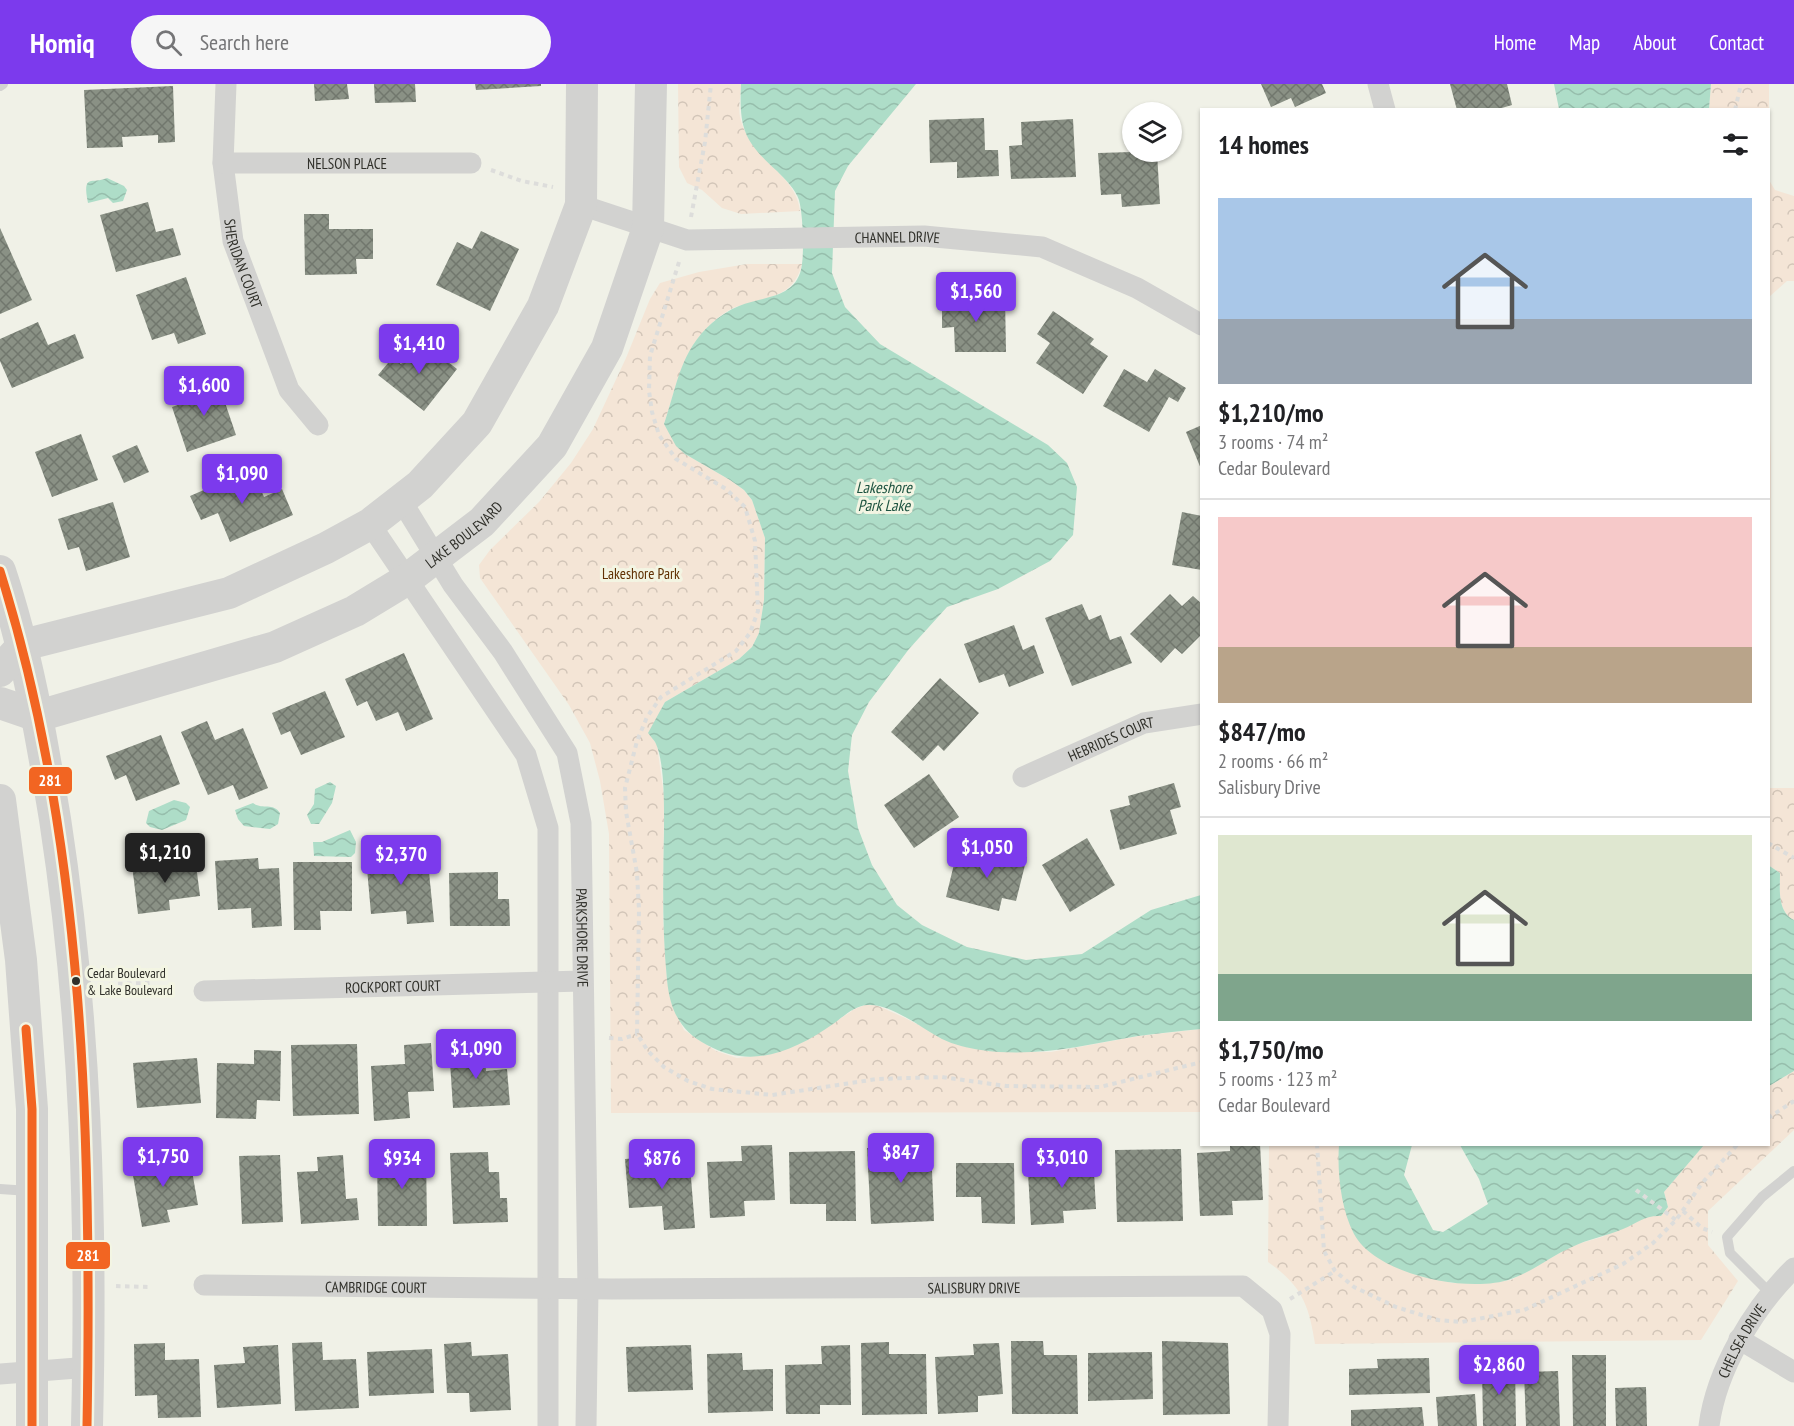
<!DOCTYPE html>
<html lang="en">
<head>
<meta charset="utf-8">
<style>
	:root { --surface:#fff; --page:#f6f6f6; --text:#202124; --muted:#757577; --line:#e0e0e0; --accent:#7c3aed }
	body { margin:0; font-family:"PT Sans Narrow",sans-serif; background:var(--page); color:var(--text); height:100vh; display:flex; flex-direction:column; font-size:22px; white-space:nowrap }
	* { box-sizing:border-box; margin:0 }
	p { font-size:20px; color:var(--muted) }
	.icon { flex:none; width:33px; height:33px; fill:none; stroke:currentColor; stroke-width:2; stroke-linecap:round; stroke-linejoin:round }
	.map { position:relative; flex:1; overflow:hidden }
	.side { position:absolute; left:1200px; top:24px; width:570px; height:1038px; display:flex; flex-direction:column; background:var(--surface); border-radius:0px; box-shadow:0 2px 4px #0004 }
	.side>* { flex:none }
	.buttons { position:absolute; left:1122px; top:18px; display:grid; gap:12px }
	.buttons a { display:grid; place-items:center; width:60px; height:60px; border-radius:50%; background:var(--surface); box-shadow:0 2px 4px #0004; font-size:30px }
	.price { position:absolute; translate:-50% -51px; padding:0 14px; border-radius:6px; background:var(--accent); color:#fff; font-size:20px; line-height:39px; filter:drop-shadow(0 2px 3px #0008) }
	.price::after { content:''; position:absolute; left:50%; top:36px; width:18px; height:14px; margin-left:-9px; background:inherit; clip-path:polygon(0 0,100% 0,50% 100%) }
	.price.active { background:#222; color:#fff }
	ul { padding:0; list-style:none }
	li { display:grid; align-content:center; gap:12px; height:318px; padding:0 18px }
	li+li { border-top:2px solid var(--line) }
	li span { display:grid; place-items:center; height:186px; border-radius:0px; color:#555 }
	li>.icon { margin-inline-start:auto }
	span .icon { width:108px; height:108px; fill:#fffc; stroke-width:1 }
	li b { font-size:26px }
	h2 { display:flex; justify-content:space-between; align-items:center; height:72px; padding:0 18px; font-size:26px }
	header { display:flex; align-items:center; gap:36px; box-sizing:border-box; height:84px; padding:0 30px; background:var(--accent); color:#fff }
	header strong { font-size:28px }
	nav { display:flex; gap:33px; margin-inline-start:auto; font-size:21px }
	.search { width:420px; height:54px; background:var(--page); display:flex; align-items:center; gap:15px; box-sizing:border-box; padding:0 21px; border-radius:33px; color:var(--muted); font-size:22px }
	.map>svg:first-child { display:block }
</style>
</head>
<body>
<header>
<strong>Homiq</strong>
<div class="search"><svg class="icon" aria-label="search" viewBox="0 0 24 24"><circle cx="10" cy="10" r="6"/><path d="M15 15l6 6"/></svg>Search here</div>
<nav><a>Home</a><a>Map</a><a>About</a><a>Contact</a></nav>
</header>
<div class="map">
<svg width="1794" height="1342" viewBox="0 0 1794 1342">
	<defs>
		<pattern id="park-crowns" width="20" height="18" patternUnits="userSpaceOnUse" patternTransform="scale(1.5)"><rect width="20" height="18" fill="#f4e5d6"/><path d="M2 6a3 3 0 1 1 6 0M12 15a3 3 0 1 1 6 0" fill="none" stroke="#d2c5b8"/></pattern>
		<pattern id="water-waves" width="16" height="10" patternUnits="userSpaceOnUse" patternTransform="scale(1.5)"><rect width="16" height="10" fill="#aeddc8"/><path d="M0 5q4-4 8 0t8 0" fill="none" stroke="#96beac"/></pattern>
		<pattern id="building-cross-hatch" width="8" height="8" patternUnits="userSpaceOnUse" patternTransform="scale(1.5)"><rect width="8" height="8" fill="#8a9185"/><path d="M0 0l8 8M0 8l8-8" fill="none" stroke="#71776d"/></pattern>
	</defs>
	<rect width="100%" height="100%" fill="#f0f1e7"/>
	<!-- park -->
	<g fill="url(#park-crowns)">
		<path d="M678,0H741C741,10 738,23 740,33C750,76 796,89 800,127L741,130L722,124L702,106L687,99L679,83Z"/>
		<path d="M1711,0H1769V96L1775,106L1794,112V197H1787L1769,213L1768,26H1709Z"/>
		<path d="M747,180H802C794,212 770,213 742,221C730,224 719,232 711,240C680,269 677,302 664,340L685,370L730,396L744,406L752,416L765,454L764,516L759,549L752,563L739,575L665,618L649,649L657,661L664,712L663,835L667,897L672,921L684,946L716,967L737,974L770,970L807,956L855,925L867,920L878,922L903,933L958,961L1009,968H1051L1139,952L1201,945V1028L611,1029L609,750L600,697L590,659L569,621L480,494L479,481L490,466L539,418L571,379L593,345L626,274L650,215L660,199L699,188Z"/>
		<path d="M1768,294L1771,372L1770,704H1794V836C1777,827 1780,805 1780,789L1768,781Z"/>
		<path d="M1794,987V1046L1708,1127V1161L1738,1197L1701,1256L1315,1260C1309,1220 1301,1201 1268,1178L1269,1061H1339L1342,1105L1354,1149L1451,1199H1487L1511,1196L1574,1161L1602,1153L1648,1131L1661,1132L1668,1123L1664,1108L1704,1061L1768,1060L1769,1002Z"/>
	</g>
	<!-- water -->
	<g fill="url(#water-waves)">
		<path d="M741,0H916L848,82L835,107L832,189L845,223L880,260L1048,361L1067,379L1077,403L1073,451L1050,477L998,505L947,523L909,565L869,618L852,651L848,687L858,744L872,781L897,821L922,841L967,863L1026,876L1082,870L1151,826L1201,811V945C1181,947 1159,949 1138,952C1085,961 1035,974 981,966C968,964 954,961 942,955C923,945 890,919 868,921C855,921 843,933 833,940C794,967 752,986 707,961C680,947 670,926 667,896C662,846 663,796 664,746C664,725 665,680 656,660C655,657 651,653 648,649L665,618L739,575L752,563L759,549L764,516L765,454L752,416L744,406L730,396L685,370L676,362L664,340C677,302 680,267 712,239C720,232 729,226 739,222C763,212 798,215 802,180C804,166 803,130 799,116C796,106 785,95 777,87C744,57 739,45 741,0Z"/>
		<path d="M1554,0H1711L1709,25H1559Z"/>
		<path d="M107,94L124,102L127,106L123,117L113,119L108,114L88,119C82,88 92,101 107,94Z"/>
		<path d="M330,698L336,702L332,719L319,740H311L307,731L314,720L315,705Z"/>
		<path d="M174,716L186,719L190,723L186,736L162,746L150,743L146,739L149,727Z"/>
		<path d="M253,719C262,726 273,718 280,729L278,740L270,745L244,742L238,735L235,726Z"/>
		<path d="M350,746L356,758L355,769L351,773L314,772L313,758H322Z"/>
		<path d="M1768,781L1780,789C1780,805 1777,827 1794,836V987L1769,1002Z"/>
		<path d="M1339,1061H1412L1404,1091L1433,1146L1443,1148L1488,1120L1479,1095L1460,1061H1704L1664,1108L1668,1123L1661,1132C1645,1131 1637,1139 1623,1145C1606,1152 1588,1155 1572,1163C1551,1172 1532,1188 1511,1195C1469,1210 1376,1191 1354,1150C1341,1125 1337,1088 1339,1061Z"/>
	</g>
	<!-- building -->
	<g fill="url(#building-cross-hatch)">
		<path d="M314,0H347L349,15L315,17Z"/>
		<path d="M374,0H415L416,18L375,19Z"/>
		<path d="M475,0H541V2L476,6Z"/>
		<path d="M1261,0H1322L1326,9L1295,23L1291,14L1271,23Z"/>
		<path d="M1450,0H1507L1512,21L1495,26H1457Z"/>
		<path d="M173,2L175,58L158,59V51L122,53L123,63L87,64L84,6Z"/>
		<path d="M984,34L985,66H998L999,92L957,94V78L930,79L929,36Z"/>
		<path d="M1073,35L1076,93L1011,95L1009,62L1022,61L1021,38Z"/>
		<path d="M1132,68H1157L1160,120L1122,123L1121,110L1101,111L1098,69Z"/>
		<path d="M148,118L156,148L173,144L181,171L116,188L100,131Z"/>
		<path d="M304,130H329V145H373V175H356L357,190L305,191Z"/>
		<path d="M0,144L32,216L0,230Z"/>
		<path d="M481,147L519,165L490,227L436,201L457,158L472,165Z"/>
		<path d="M186,193L206,250L178,260L174,249L152,256L136,211Z"/>
		<path d="M1005,213L1006,268H955L954,243L942,244V214Z"/>
		<path d="M1053,227L1094,255L1090,260L1108,272L1083,310L1036,279L1050,259L1037,250Z"/>
		<path d="M38,238L48,261L75,250L84,274L12,304L0,277V255Z"/>
		<path d="M420,256L457,285L424,327L378,291L393,273L401,280Z"/>
		<path d="M1124,285L1147,298L1155,285L1186,304L1178,318L1169,313L1149,348L1103,322Z"/>
		<path d="M217,295L236,351L187,368L172,323L195,315L191,304Z"/>
		<path d="M1202,341V385H1201L1186,348Z"/>
		<path d="M81,350L98,396L52,413L35,368Z"/>
		<path d="M137,361L149,388L124,399L112,372Z"/>
		<path d="M252,385L264,413L282,405L293,431L230,458L218,429L201,436L190,412Z"/>
		<path d="M113,418L130,473L86,487L79,463L68,466L58,435Z"/>
		<path d="M1182,428L1202,432V486L1172,481Z"/>
		<path d="M1170,510L1182,522L1193,512L1202,520V550L1182,570L1175,564L1161,579L1130,550Z"/>
		<path d="M1082,520L1089,536L1101,531L1110,556L1121,552L1132,579L1072,602L1045,534Z"/>
		<path d="M1014,541L1023,566L1034,561L1044,589L1009,603L1004,590L979,599L964,560Z"/>
		<path d="M404,569L433,635L406,647L398,628L376,637L367,617L357,622L345,595Z"/>
		<path d="M940,594L979,629L944,667L938,661L923,677L891,648Z"/>
		<path d="M325,607L345,653L301,671L290,647L281,651L272,629Z"/>
		<path d="M207,637L215,656L243,644L268,704L239,716L233,701L208,711L181,648Z"/>
		<path d="M161,651L180,700L136,717L126,691L115,696L106,672Z"/>
		<path d="M929,690L959,733L914,764L884,721Z"/>
		<path d="M1174,699L1181,723L1170,726L1177,750L1120,766L1110,726L1130,721L1128,712Z"/>
		<path d="M1087,754L1115,801L1070,828L1042,781Z"/>
		<path d="M986,763L1027,773L1016,817L1002,814L999,827L946,813L956,772L982,778Z"/>
		<path d="M427,768L434,838L407,840L406,827L371,830L366,773Z"/>
		<path d="M195,773L200,812L169,816L170,826L138,830L132,781Z"/>
		<path d="M258,774L259,785L279,784L282,842L252,844L251,824L218,826L215,777Z"/>
		<path d="M293,778H352V827H320L321,846H294Z"/>
		<path d="M498,788V815H509L510,842H450L449,789Z"/>
		<path d="M431,959L434,1007L408,1008L410,1034L374,1037L371,982L405,980L404,961Z"/>
		<path d="M357,960L359,1030L293,1032L291,961Z"/>
		<path d="M484,961L486,987L507,985L510,1021L453,1024L449,963Z"/>
		<path d="M254,966L281,967L280,1017L257,1016L256,1035L216,1034L217,979L254,980Z"/>
		<path d="M197,974L201,1019L137,1024L133,979Z"/>
		<path d="M1230,1060H1260L1263,1116L1232,1117L1233,1131L1200,1132L1197,1069L1230,1067Z"/>
		<path d="M772,1061L775,1116L744,1117L745,1132L710,1134L707,1078L742,1077L741,1062Z"/>
		<path d="M931,1061L934,1137L871,1140L867,1064Z"/>
		<path d="M1181,1065L1183,1137L1117,1138L1115,1066Z"/>
		<path d="M855,1067L856,1137H826V1120H790L789,1068Z"/>
		<path d="M488,1068L489,1088H499L500,1114H507L508,1138L453,1140L450,1069Z"/>
		<path d="M189,1070L198,1121L167,1126L170,1138L142,1143L131,1080Z"/>
		<path d="M377,1070H426L427,1142H378Z"/>
		<path d="M1093,1070L1096,1125L1063,1127L1064,1139L1031,1141L1028,1089L1054,1088L1053,1072Z"/>
		<path d="M280,1071L283,1138L242,1140L239,1072Z"/>
		<path d="M343,1071L346,1115L357,1114L359,1136L301,1140L297,1088L318,1087L317,1073Z"/>
		<path d="M660,1072L661,1083L690,1081L695,1144L664,1146L662,1122L629,1124L625,1075Z"/>
		<path d="M956,1079H1014L1015,1140L982,1139L981,1113H956Z"/>
		<path d="M1011,1257H1043L1044,1271H1077L1078,1330H1012Z"/>
		<path d="M1162,1257L1228,1259L1230,1330L1163,1331Z"/>
		<path d="M322,1258L323,1276L356,1275L359,1324L295,1327L292,1259Z"/>
		<path d="M471,1258L472,1272L508,1270L511,1326L470,1328L469,1309H447L444,1260Z"/>
		<path d="M889,1258V1270H926L927,1330L862,1331L861,1259Z"/>
		<path d="M165,1259V1276L199,1275L201,1333L158,1334L157,1311L135,1312L134,1260Z"/>
		<path d="M999,1259L1003,1310L978,1312V1328L938,1330L935,1273L974,1271L973,1260Z"/>
		<path d="M278,1261L281,1320L217,1324L214,1281L245,1279L243,1263Z"/>
		<path d="M691,1261L693,1306L628,1308L626,1263Z"/>
		<path d="M850,1261L851,1321H820V1330H786L785,1281L822,1280L821,1262Z"/>
		<path d="M432,1265L434,1309L369,1312L367,1268Z"/>
		<path d="M1152,1268L1153,1315L1088,1317V1269Z"/>
		<path d="M742,1269L743,1286L773,1285V1327L708,1329L707,1270Z"/>
		<path d="M1572,1271H1606V1342H1573Z"/>
		<path d="M1429,1274L1430,1309L1349,1311V1285L1378,1284L1377,1275Z"/>
		<path d="M1482,1283H1515L1516,1342H1483Z"/>
		<path d="M1558,1287L1560,1342H1526L1524,1288Z"/>
		<path d="M1646,1303L1647,1342H1616L1615,1304Z"/>
		<path d="M1475,1310L1477,1342H1438L1436,1313Z"/>
		<path d="M1422,1323L1424,1342H1351V1326Z"/>
	</g>
	<g fill="none" stroke-linecap="round" stroke-linejoin="round">
		<!-- path -->
		<g stroke="#dddddb" stroke-width="4" stroke-dasharray="4.5 4.5" stroke-linecap="butt">
			<path d="M1735,26L1741,0"/>
			<path d="M491,86L522,97L553,103"/>
			<path d="M691,133L705,58L711,0"/>
			<path d="M679,178L650,272L649,307L652,328L659,351L676,375L726,405L745,423L755,457L758,527L750,549L736,567L661,613L647,633L637,657L625,704L626,728L637,789L639,826L637,950L648,967L664,983L688,997L712,1005L772,1011L877,995L942,993L1006,1002L1100,1003L1202,978"/>
			<path d="M1768,759L1794,774"/>
			<path d="M109,900L150,899"/>
			<path d="M609,954L622,955L637,950"/>
			<path d="M1768,1034L1794,1017"/>
			<path d="M1317,1060L1324,1167L1335,1187L1354,1203L1396,1223L1438,1236L1462,1238L1524,1226L1623,1180L1653,1159L1676,1136L1703,1098L1738,1060"/>
			<path d="M1636,1106L1676,1136"/>
			<path d="M1683,1127L1702,1144L1712,1148"/>
			<path d="M116,1202L148,1203"/>
			<path d="M1290,1215L1335,1187"/>
		</g>
		<!-- lane -->
		<g stroke="#d2d2d0" stroke-width="10">
			<path d="M0,2L3,0"/>
			<path d="M0,1105L29,1107"/>
			<path d="M1771,1210L1730,1169L1727,1153L1762,1113L1794,1087"/>
		</g>
		<!-- street -->
		<g stroke="#d2d2d0" stroke-width="21">
			<path id="s1" d="M226,0L223,79L233,157L289,306L318,341"/>
			<path d="M1378,0L1385,26"/>
			<path id="s2" d="M223,79H471"/>
			<path id="s3" d="M581,121L687,156L924,152L1042,163L1137,204L1202,241"/>
			<path id="s4" d="M401,416L453,501L503,568L567,669L581,739L588,1205L586,1342"/>
			<path d="M370,440L526,671L548,744V1342"/>
			<path id="s5" d="M1023,693L1144,639L1202,630"/>
			<path id="s6" d="M204,907L582,897"/>
			<path id="s7" d="M204,1201L612,1205L1243,1202L1272,1226L1280,1250L1278,1342"/>
			<path d="M1739,1255L1794,1288"/>
			<path d="M0,1290L90,1283"/>
			<path id="s8" d="M1709,1342C1716,1286 1754,1223 1794,1184"/>
		</g>
		<!-- secondary -->
		<g stroke="#d2d2d0" stroke-width="32">
			<path d="M0,487C27,568 41,651 55,735C86,936 92,1139 87,1342"/>
			<path d="M0,587L23,561L229,509L326,464L370,440L420,401L477,339L543,222L581,121L582,0"/>
			<path id="s9" d="M0,619L38,632L275,563L355,527L406,496L482,438L552,362L607,264L648,144L651,0"/>
			<path d="M0,716L21,876L32,1025V1342"/>
		</g>
		<defs>
			<g id="bus-1">
				<path d="M0,487C85,757 92,1061 87,1342"/>
				<path d="M26,945L32,1025V1342"/>
			</g>
		</defs>
		<!-- bus-1 casing -->
		<use href="#bus-1" stroke="#f3f5e3" stroke-width="14"/>
		<!-- bus-1 -->
		<use href="#bus-1" stroke="#f26522" stroke-width="9"/>
	</g>
	<!-- markers -->
	<circle fill="#30302a" stroke="#f3f5e3" stroke-width="2" cx="76" cy="897" r="5"/>
	<g text-anchor="middle" dominant-baseline="central" stroke-width="6" stroke-linejoin="round" paint-order="stroke">
		<!-- bus labels -->
		<g font-size="14" fill="#30302a" stroke="#f3f5e3" text-anchor="start">
			<text x="87" y="889">Cedar Boulevard<tspan x="87" dy="17">&amp; Lake Boulevard</tspan></text>
		</g>
		<!-- street labels -->
		<g font-size="15" fill="#30302a" stroke="#f3f5e3">
			<text stroke="none"><textPath href="#s2" startOffset="124">NELSON PLACE</textPath></text>
			<text stroke="none"><textPath href="#s3" startOffset="322">CHANNEL DRIVE</textPath></text>
			<text stroke="none"><textPath href="#s1" startOffset="182">SHERIDAN COURT</textPath></text>
			<text stroke="none"><textPath href="#s9" startOffset="508">LAKE BOULEVARD</textPath></text>
			<text stroke="none"><textPath href="#s5" startOffset="96">HEBRIDES COURT</textPath></text>
			<text stroke="none"><textPath href="#s4" startOffset="489">PARKSHORE DRIVE</textPath></text>
			<text stroke="none"><textPath href="#s6" startOffset="189">ROCKPORT COURT</textPath></text>
			<text stroke="none"><textPath href="#s7" startOffset="172">CAMBRIDGE COURT</textPath></text>
			<text stroke="none"><textPath href="#s7" startOffset="770">SALISBURY DRIVE</textPath></text>
			<text stroke="none"><textPath href="#s8" startOffset="92">CHELSEA DRIVE</textPath></text>
		</g>
		<!-- park labels -->
		<g font-size="15" fill="#603003" stroke="#f3f5e3">
			<text x="641" y="489">Lakeshore Park</text>
		</g>
		<!-- water labels -->
		<g font-size="16" font-style="italic" fill="#1d5340" stroke="#f3f5e3">
			<text x="884" y="403">Lakeshore<tspan x="884" dy="18">Park Lake</tspan></text>
		</g>
	</g>
	<g stroke="#f3f5e3" stroke-width="2">
		<rect x="28" y="682" width="45" height="29" rx="6" fill="#f26522"/>
		<rect x="65" y="1157" width="46" height="29" rx="6" fill="#f26522"/>
	</g>
	<g font-size="16" text-anchor="middle" font-weight="bold" fill="#fff">
		<text x="50" y="702">281</text>
		<text x="88" y="1177">281</text>
	</g>
</svg>
<div class="buttons">
<a><svg class="icon" aria-label="layers" viewBox="0 0 24 24"><path d="M12 4l9 5-9 5-9-5zM3 14l9 5 9-5"/></svg></a>
</div>
<b class="price" style="left:976px;top:239px">$1,560</b>
<b class="price" style="left:419px;top:291px">$1,410</b>
<b class="price" style="left:204px;top:333px">$1,600</b>
<b class="price" style="left:242px;top:421px">$1,090</b>
<b class="price" style="left:987px;top:795px">$1,050</b>
<b class="price active" style="left:165px;top:800px">$1,210</b>
<b class="price" style="left:401px;top:802px">$2,370</b>
<b class="price" style="left:476px;top:996px">$1,090</b>
<b class="price" style="left:901px;top:1100px">$847</b>
<b class="price" style="left:163px;top:1104px">$1,750</b>
<b class="price" style="left:1062px;top:1105px">$3,010</b>
<b class="price" style="left:402px;top:1106px">$934</b>
<b class="price" style="left:662px;top:1106px">$876</b>
<b class="price" style="left:1499px;top:1312px">$2,860</b>
<section class="side">
<h2>14 homes<svg class="icon" aria-label="filters" viewBox="0 0 24 24"><path d="M4 7h16M4 17h16"/><circle cx="9" cy="7" r="2"/><circle cx="15" cy="17" r="2"/></svg></h2>
<ul>
<li><span style="background:linear-gradient(#a9c7e8 65%,#9aa5b1 0)"><svg class="icon" aria-label="home" viewBox="0 0 24 24"><path d="M3 11l9-7 9 7M6 9v11h12V9"/></svg></span><div><b>$1,210/mo</b><p>3 rooms · 74 m²</p><p>Cedar Boulevard</p></div></li>
<li><span style="background:linear-gradient(#f6c9c9 70%,#b9a48a 0)"><svg class="icon" aria-label="home" viewBox="0 0 24 24"><path d="M3 11l9-7 9 7M6 9v11h12V9"/></svg></span><div><b>$847/mo</b><p>2 rooms · 66 m²</p><p>Salisbury Drive</p></div></li>
<li><span style="background:linear-gradient(#dfe7d0 75%,#7fa58c 0)"><svg class="icon" aria-label="home" viewBox="0 0 24 24"><path d="M3 11l9-7 9 7M6 9v11h12V9"/></svg></span><div><b>$1,750/mo</b><p>5 rooms · 123 m²</p><p>Cedar Boulevard</p></div></li>
</ul>
</section>
</div>
</body>
</html>
